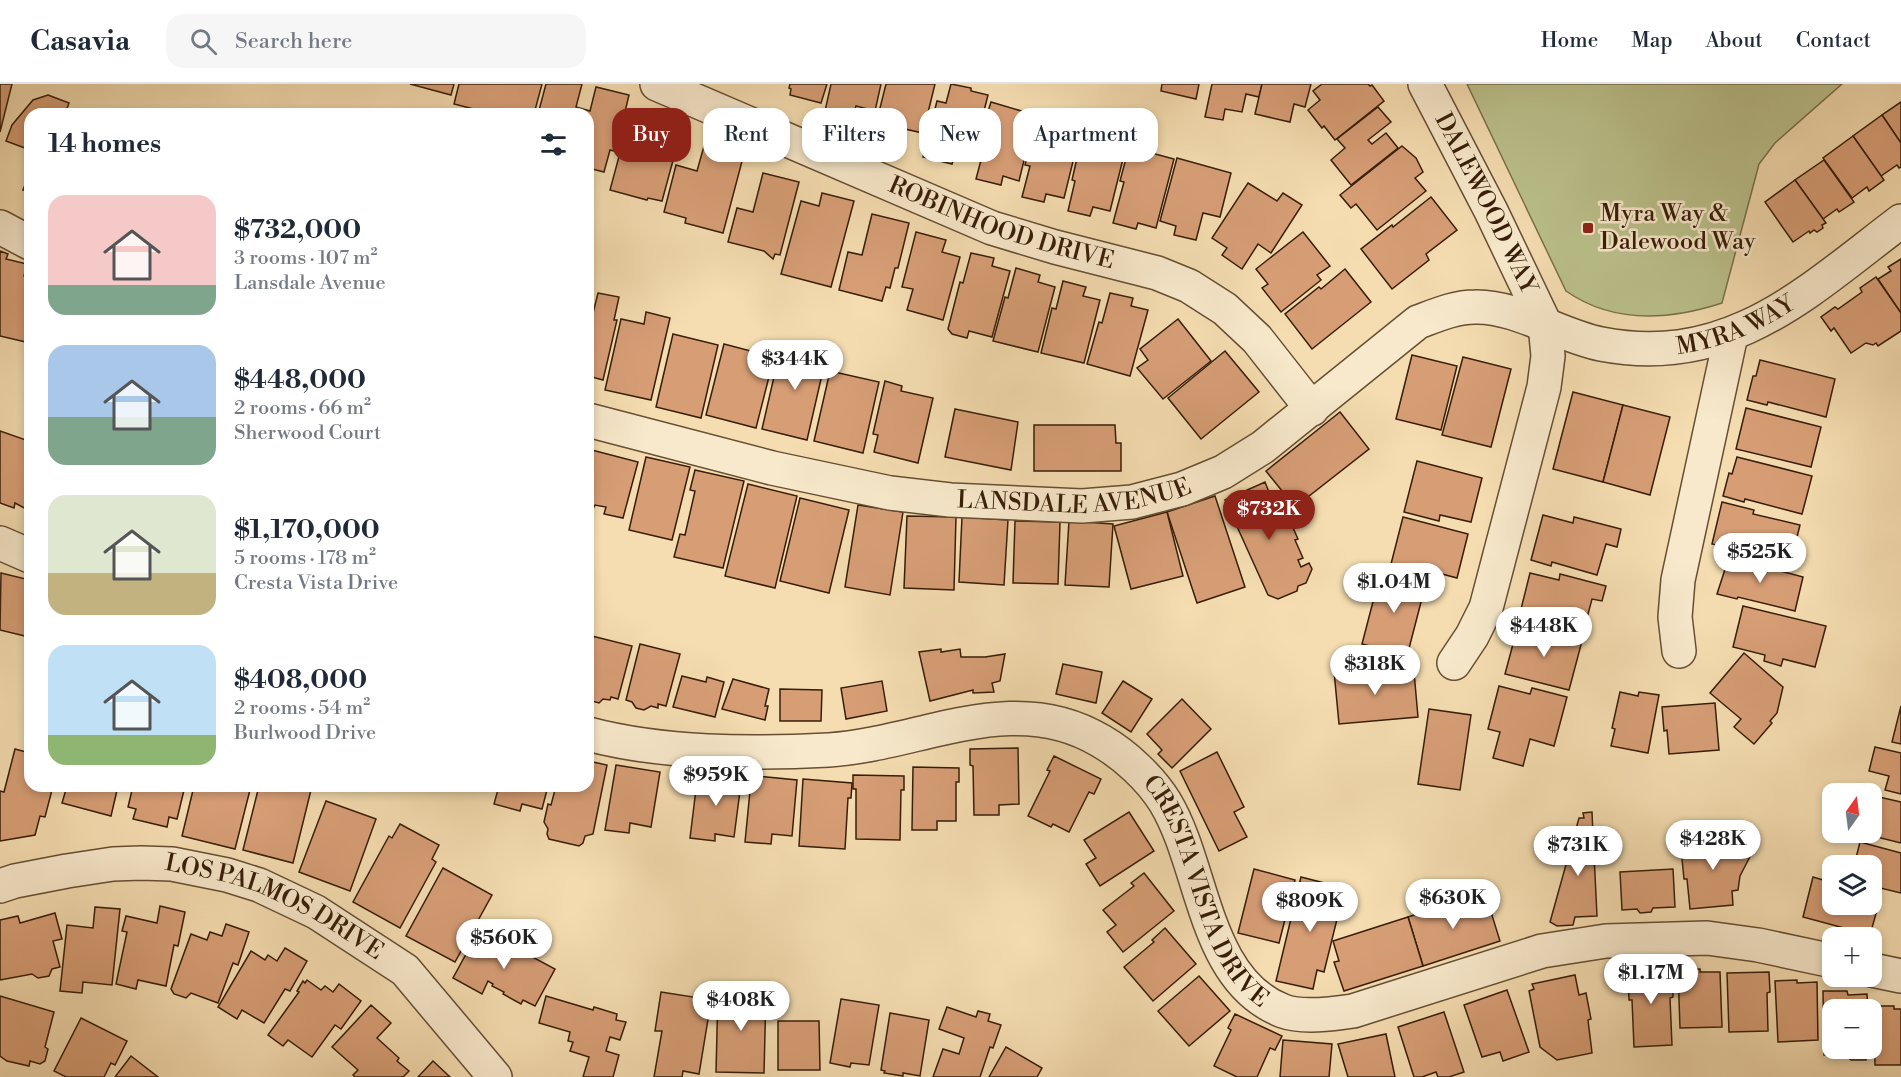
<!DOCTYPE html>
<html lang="en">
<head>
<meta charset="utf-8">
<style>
	:root { --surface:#fff; --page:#f6f6f7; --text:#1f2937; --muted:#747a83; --line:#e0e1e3; --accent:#8f2418 }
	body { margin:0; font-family:"Libre Bodoni",serif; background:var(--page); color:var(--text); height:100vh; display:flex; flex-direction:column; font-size:22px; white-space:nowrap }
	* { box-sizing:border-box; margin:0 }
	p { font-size:20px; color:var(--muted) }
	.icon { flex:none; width:33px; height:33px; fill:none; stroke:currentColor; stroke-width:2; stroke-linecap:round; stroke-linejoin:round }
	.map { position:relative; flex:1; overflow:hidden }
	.side { position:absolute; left:24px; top:24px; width:570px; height:684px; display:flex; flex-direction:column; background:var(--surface); border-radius:18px; box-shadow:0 3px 9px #0003 }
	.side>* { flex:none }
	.top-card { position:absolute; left:612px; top:24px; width:570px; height:54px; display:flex; gap:12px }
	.needle { width:39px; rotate:14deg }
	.tools { position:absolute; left:1822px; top:699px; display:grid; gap:12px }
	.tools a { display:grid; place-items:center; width:60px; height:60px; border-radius:12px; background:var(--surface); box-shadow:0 3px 9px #0003; font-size:30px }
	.price { position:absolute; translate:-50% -51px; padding:0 14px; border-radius:21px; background:#fff; color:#222; font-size:20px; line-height:39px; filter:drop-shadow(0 2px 3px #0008) }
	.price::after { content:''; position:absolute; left:50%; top:36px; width:18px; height:14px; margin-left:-9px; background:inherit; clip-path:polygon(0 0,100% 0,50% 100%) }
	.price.active { background:var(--accent); color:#fff }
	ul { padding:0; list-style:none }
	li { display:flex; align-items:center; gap:18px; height:150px; padding:0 24px }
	li span { display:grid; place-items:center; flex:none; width:168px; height:120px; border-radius:18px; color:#555 }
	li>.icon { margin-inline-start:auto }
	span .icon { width:72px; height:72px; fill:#fffc; stroke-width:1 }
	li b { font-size:26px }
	h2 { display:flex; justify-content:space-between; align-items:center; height:72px; padding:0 24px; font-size:26px }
	.tag { padding:0 21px; border-radius:18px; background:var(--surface); box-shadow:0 3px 9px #0003; font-size:21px; line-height:54px }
	.tag.active { background:var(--accent); color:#fff }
	header { display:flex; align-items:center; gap:36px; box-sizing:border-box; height:84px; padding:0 30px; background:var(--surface); border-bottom:2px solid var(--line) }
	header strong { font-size:28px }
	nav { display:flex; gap:33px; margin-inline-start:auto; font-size:21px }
	.search { width:420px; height:54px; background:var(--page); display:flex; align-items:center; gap:15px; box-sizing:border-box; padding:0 21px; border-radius:18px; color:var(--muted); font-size:22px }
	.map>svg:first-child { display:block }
</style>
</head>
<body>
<header>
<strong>Casavia</strong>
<div class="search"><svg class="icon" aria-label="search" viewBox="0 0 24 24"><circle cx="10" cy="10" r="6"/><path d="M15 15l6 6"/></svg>Search here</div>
<nav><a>Home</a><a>Map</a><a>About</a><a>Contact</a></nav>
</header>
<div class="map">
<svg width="1901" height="993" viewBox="0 0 1901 993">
	<rect width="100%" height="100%" fill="#f5ddb1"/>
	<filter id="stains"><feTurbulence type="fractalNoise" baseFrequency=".00333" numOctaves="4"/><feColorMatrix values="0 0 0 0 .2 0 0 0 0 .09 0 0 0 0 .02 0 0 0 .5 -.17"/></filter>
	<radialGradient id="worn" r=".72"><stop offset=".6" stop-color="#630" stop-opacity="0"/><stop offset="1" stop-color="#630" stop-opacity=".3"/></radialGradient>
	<!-- green -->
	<path fill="#bbc18c" stroke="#79704a" stroke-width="1.5" d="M1467,0H1842L1775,59L1759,80L1722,219C1670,236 1613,240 1566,207Z"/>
	<!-- building -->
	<g fill="#d79e76" stroke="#371e09" stroke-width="1.5">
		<path d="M0,0H12L0,48Z"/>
		<path d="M410,0H454L451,11Z"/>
		<path d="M459,0H542L534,30H493L454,20Z"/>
		<path d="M546,0H582L576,23L590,27L596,3L629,11L620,49H622L618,68L610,66L604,88L588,84V30H538Z"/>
		<path d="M790,0H827L821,19L790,11L791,5L789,4Z"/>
		<path d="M831,0H881L875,27L856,22L853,34L825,27Z"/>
		<path d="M886,0H935L923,49L900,44L898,54L874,48Z"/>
		<path d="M951,0L971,4V7L988,11L972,74L955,70L952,80L923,73L937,17L946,19Z"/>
		<path d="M1162,0H1199L1196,15L1161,7Z"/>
		<path d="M1212,0H1262L1259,13L1246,10L1242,28L1225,25L1223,36L1205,33Z"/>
		<path d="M1262,0H1311L1305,23L1294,20L1290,38L1255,30Z"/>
		<path d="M1322,0H1368L1370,2L1372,1L1384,17L1335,56L1324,42L1322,44L1308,26L1320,16L1313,7Z"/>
		<path d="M48,11L69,19L65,30H30V66L6,57L12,41L33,16Z"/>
		<path d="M991,18L1035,31L1019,97L1003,92L1001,101L976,95L984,65L977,63Z"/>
		<path d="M1901,18V59L1882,31Z"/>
		<path d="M1378,23L1391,38L1368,56L1372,60L1386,49L1398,64L1351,101L1331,76L1345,64L1337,55Z"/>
		<path d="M651,28L684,36L662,117L648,114L647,116L610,106L624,54L642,59Z"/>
		<path d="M1882,31L1901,59V83L1899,84L1897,81L1881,92L1853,52Z"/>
		<path d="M1036,38L1080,49L1064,114L1046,110L1044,118L1022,113L1030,82L1025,81Z"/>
		<path d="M1082,52L1126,63L1110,127L1093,123L1090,132L1068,127L1075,97L1072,96Z"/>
		<path d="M1853,52L1884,96L1869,107L1867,103L1852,114L1823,74Z"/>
		<path d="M706,55L745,66L723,149L685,139L686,134L664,128L676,81L697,87Z"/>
		<path d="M1402,62L1416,74L1423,88L1415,94L1426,107L1377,146L1356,120L1351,124L1340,111Z"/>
		<path d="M1129,63L1174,75L1156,144L1138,139L1136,145L1113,139L1124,98L1120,97Z"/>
		<path d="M1177,74L1231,89L1220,133L1203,129L1196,156L1174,151L1176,142L1160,137Z"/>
		<path d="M1824,76L1854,118L1839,128L1837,125L1823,135L1795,96Z"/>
		<path d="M30,88V114L25,112L27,107L23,106Z"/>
		<path d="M763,89L799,98L780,171L775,170L773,175L764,167L728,158L737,124L753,128Z"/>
		<path d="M1795,96L1826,139L1822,141L1823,144L1817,148L1814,146L1810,149L1809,147L1793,158L1765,118Z"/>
		<path d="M1248,99L1277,117L1283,109L1302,121L1271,169L1258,160L1242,185L1222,171L1227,164L1212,154Z"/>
		<path d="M822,109L854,117L831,203L781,190L801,117L819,122Z"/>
		<path d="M1431,113L1457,146L1426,170L1429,176L1392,205L1361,165L1392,141L1393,143Z"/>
		<path d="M872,130L909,139L898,184H895L890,204L886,203L882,217L839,206L848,168L862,171Z"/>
		<path d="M916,148L946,156L942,168L960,173L943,236L907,226L913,205L902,203Z"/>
		<path d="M1303,148L1330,182L1317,191L1321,196L1281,228L1262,204L1268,200L1256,185Z"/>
		<path d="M0,167L8,170L6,175L27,180L24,192L30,194V259L0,252Z"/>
		<path d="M971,169L994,174L992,182L1010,187L992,253L969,247L967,254L952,250L948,245L960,198L963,199Z"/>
		<path d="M1901,175V229L1878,195L1891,187L1888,183Z"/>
		<path d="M1016,184L1040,191L1038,198L1055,203L1038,268L993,257L1005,213L1008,214Z"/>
		<path d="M1345,185L1371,218L1312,265L1285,230L1319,203L1321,205Z"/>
		<path d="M1876,193L1901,229V247L1878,262L1876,259L1873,261L1866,259L1851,269L1834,244L1831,247L1821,233L1835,223L1838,225L1862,208L1860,204Z"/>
		<path d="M1063,197L1086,203L1083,212L1100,216L1084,279L1041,269L1052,224L1056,225Z"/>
		<path d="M598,209L619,213L614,236H617L603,296L588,292V228L593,229Z"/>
		<path d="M1110,209L1133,214L1131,222L1148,226L1130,292L1087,280L1099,238L1102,239Z"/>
		<path d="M646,228L670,234L651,316L605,306L621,235L644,240Z"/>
		<path d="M1178,235L1211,277L1163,315L1137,284L1148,276L1140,265Z"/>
		<path d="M673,250L718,261L701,334L656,323Z"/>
		<path d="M782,258L827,269L807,356L762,345Z"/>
		<path d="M724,260L774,273L756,344L706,331Z"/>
		<path d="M1225,267L1259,308L1201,355L1168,314Z"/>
		<path d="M1412,271L1457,282L1441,346L1396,335Z"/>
		<path d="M1463,273L1511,285L1491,363L1442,351Z"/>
		<path d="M1760,276L1835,295L1826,333L1768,318L1767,321L1747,316L1753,292H1756Z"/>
		<path d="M830,287L879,298L863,369L814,357Z"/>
		<path d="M885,297L902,302L901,307L933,314L918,379L874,368L878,351L873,350Z"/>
		<path d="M1573,308L1623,321L1603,398L1553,385Z"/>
		<path d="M1623,321L1670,333L1650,411L1603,398Z"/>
		<path d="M1746,324L1821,343L1811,383L1736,365Z"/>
		<path d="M955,325L1018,338L1011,386L945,373Z"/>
		<path d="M1340,328L1369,365L1295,423L1266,387Z"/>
		<path d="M1034,341H1115L1116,359H1121V387H1034Z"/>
		<path d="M0,347L26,356L30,363V427L15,419L14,424L0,419Z"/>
		<path d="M588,365L638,378L623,434L604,430L606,423L595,421L593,425L589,424L588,428Z"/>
		<path d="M646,373L690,383L672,456L629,446Z"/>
		<path d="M1737,373L1812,392L1802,430L1745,415L1744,418L1723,412L1729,389L1732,390Z"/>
		<path d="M1417,377L1482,394L1471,438L1440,431L1439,437L1404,428Z"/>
		<path d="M695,386L744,397L723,484L674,473L680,450L685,451L695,407L690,406Z"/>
		<path d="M1265,398L1274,421L1281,417L1298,455L1295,456L1303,474L1298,476L1301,483L1309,479L1312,485L1306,499L1298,502L1297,507L1278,515L1268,511L1225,416Z"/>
		<path d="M748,400L797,412L775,504L725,492Z"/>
		<path d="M1215,412L1245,503L1197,519L1167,428Z"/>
		<path d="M800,414L849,426L829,509L780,497Z"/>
		<path d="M1722,418L1754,426L1753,430L1800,441L1791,477L1744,465V467L1712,460Z"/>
		<path d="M858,421L903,428L890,511L845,503Z"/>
		<path d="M1167,428L1183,492L1131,505L1114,442Z"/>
		<path d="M1543,431L1573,439L1574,433L1621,445L1617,463L1606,460L1597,491L1552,478L1551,482L1531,476Z"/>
		<path d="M907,432L956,433L954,506L904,504Z"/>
		<path d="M962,433L1008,436L1004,501L959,498Z"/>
		<path d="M1403,433L1468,450L1457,494L1427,486L1424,493L1390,484Z"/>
		<path d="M1015,437L1060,438L1058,500L1013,499Z"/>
		<path d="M1069,437L1113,440L1109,503L1065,501Z"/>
		<path d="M1730,470L1748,475L1747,478L1803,493L1795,527L1738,513L1737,515L1717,510Z"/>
		<path d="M1381,487L1426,499L1407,572L1362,560Z"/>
		<path d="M1,489L30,496L29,553L0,546Z"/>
		<path d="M1530,489L1559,496L1560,490L1606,502L1602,517L1592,515L1583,549L1519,533Z"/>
		<path d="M1743,522L1826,542L1815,583L1783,575L1781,582L1764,577L1765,571L1733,563Z"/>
		<path d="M1517,545L1543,552L1545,547L1582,557L1569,606L1505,590Z"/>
		<path d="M592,552L632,562L618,615L611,613L610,616L603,615L599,619L588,616V569Z"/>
		<path d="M640,560L680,570L666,622L658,620V624L651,622L644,626L636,624L632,618L626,616Z"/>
		<path d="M941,565V568L960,565L961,573H985L1005,570L1000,597L992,599L994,608L973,609V606L930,617L919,568Z"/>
		<path d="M1744,569L1783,603L1777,629L1770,637L1772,639L1754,660L1734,643L1741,635L1710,609Z"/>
		<path d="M1063,580L1102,588L1096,619L1056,610Z"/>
		<path d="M1381,583L1382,591L1414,588L1418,633L1339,640L1334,587Z"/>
		<path d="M682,592L706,598L707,593L724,598L715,633L673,623Z"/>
		<path d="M733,595L769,605L765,622H768L765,636L722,625Z"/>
		<path d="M882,597L887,627L846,635L841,604Z"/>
		<path d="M1123,597L1152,615L1131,648L1102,629Z"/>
		<path d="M1499,602L1530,610L1532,604L1567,613L1554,662L1530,655L1523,682L1493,674L1500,648L1488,645Z"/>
		<path d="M780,605L822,606L821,637H780Z"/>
		<path d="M1620,608L1638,612L1639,608L1659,611L1648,669L1611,662L1615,645L1612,644Z"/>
		<path d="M1182,615L1211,645L1172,684L1158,670L1162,666L1147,650Z"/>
		<path d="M1715,619L1719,666L1669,670L1667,646L1664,647L1662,623Z"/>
		<path d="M1901,622V660L1892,658Z"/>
		<path d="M1429,625L1471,631L1460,706L1418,700Z"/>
		<path d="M1875,663L1901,669V710L1885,706L1889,692L1869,687Z"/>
		<path d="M1018,664L1019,720L999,721V731H974L973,682L970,681V665Z"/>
		<path d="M15,665L30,669V702H53L45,733L40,732L35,751L0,757V707L4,708Z"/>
		<path d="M1217,668L1244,723L1234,728L1247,753L1219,767L1180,687Z"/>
		<path d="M1054,672L1101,695L1094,710L1089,708L1069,748L1053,740L1051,743L1028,732L1050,687L1047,686Z"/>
		<path d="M588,677L607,681L593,750L585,752L583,759L579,762L549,755L547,750L548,745L544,738L548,720L551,721L556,702H588Z"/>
		<path d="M616,681L660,688L651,743L630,739L629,749L605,746Z"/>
		<path d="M913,683L959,684V698H956V737H937V746H912Z"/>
		<path d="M698,689L744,695L742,708L740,707L734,753L715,750V757L690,754Z"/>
		<path d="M748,691L797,696L792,752L772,750L771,760L745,758L750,707L747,706Z"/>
		<path d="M853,691L904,692V706H901L900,756L856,755V705H853Z"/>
		<path d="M803,695L852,699L851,714H848L845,765L799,762Z"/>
		<path d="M67,702H118L111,732L62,719Z"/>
		<path d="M133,702H185L177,735L169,733L167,743L133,735L136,725L128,723Z"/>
		<path d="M194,702H251L235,765L182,752Z"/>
		<path d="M259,702H296L311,706L293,779L243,766Z"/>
		<path d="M499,702H548L542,725L522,720L520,727L494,720Z"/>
		<path d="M1879,713L1901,718V759L1869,751L1872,748V740Z"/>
		<path d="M326,717L376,735L350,807L299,788Z"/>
		<path d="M1129,728L1154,767L1100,802L1086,780L1096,774L1084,756Z"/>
		<path d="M1592,728L1593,751L1598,752V765L1594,770L1597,832L1575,833L1573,841L1557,842L1550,838L1579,734H1584L1583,729Z"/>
		<path d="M400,740L439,761L432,775L436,778L400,844L353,818L389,752L392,754Z"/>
		<path d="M1680,755L1756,761L1740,792L1738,806L1732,807L1733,821L1690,825L1687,795H1684Z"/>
		<path d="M1860,758L1901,769V809L1872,802V782H1854Z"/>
		<path d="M443,784L492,811L455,878L406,852Z"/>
		<path d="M1254,785L1295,796L1279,859L1238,849Z"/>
		<path d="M1673,785L1675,823L1653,824L1651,828L1640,829L1637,825L1622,826L1620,788Z"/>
		<path d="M1144,789L1174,827L1123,868L1107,848L1116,841L1103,826L1134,802L1131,799Z"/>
		<path d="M1301,793L1332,801L1342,815L1324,888L1317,886L1313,905L1276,897Z"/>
		<path d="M1813,793L1833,799V820H1872V809L1875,810L1871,825L1877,826L1870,851L1803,833Z"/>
		<path d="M1480,809L1487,830L1491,828L1500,857L1423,882L1408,833Z"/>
		<path d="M160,822L185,828L178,862L174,861L166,902L138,896L136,905L116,900L127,848L122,847L126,832L157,839Z"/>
		<path d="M95,823L120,825L112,901L83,898L82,909L60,907L67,841L93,844Z"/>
		<path d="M55,829L62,855L53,857L60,883L52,885L49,892L38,894L32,890L0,896V836L18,832L20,839Z"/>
		<path d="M1408,833L1423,882L1344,907L1334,878L1339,877L1333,857Z"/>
		<path d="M226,840L249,848L238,881L233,879L218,919L191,909L186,914L174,910L171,905L191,850L207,856L210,848L222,852Z"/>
		<path d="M1165,844L1196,880L1153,917L1124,883L1154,858L1152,856Z"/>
		<path d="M484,847L555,885L535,922L523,916L521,920L503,910L504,908L492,902L493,900L488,897L482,910L453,894L471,861L475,863Z"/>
		<path d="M285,864L307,877L290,907L285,905L264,939L242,926L237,935L218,923L251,867L265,876L268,871L277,877Z"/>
		<path d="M1672,882L1673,913L1670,914L1672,961L1634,963L1632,916H1629L1628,884Z"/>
		<path d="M1700,885V888H1720L1722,943L1680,944L1678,886Z"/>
		<path d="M1769,888L1770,908L1767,909L1768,947L1729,948L1727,889Z"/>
		<path d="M1575,891L1579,911L1586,909L1591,935L1588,936L1592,969L1557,976L1540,963L1529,907L1534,905L1532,900Z"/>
		<path d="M1199,892L1230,927L1189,962L1158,927Z"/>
		<path d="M307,896L321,906L325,902L333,908L339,900L361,917L341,945L335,941L312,973L288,956L283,962L268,951L299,908L297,907L303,897L305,899Z"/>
		<path d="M1797,896V899L1817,898L1818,956L1778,958L1775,897Z"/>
		<path d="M1507,906L1529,968L1503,977L1500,968L1482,973L1464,921Z"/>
		<path d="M718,907L766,908L764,989L716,988Z"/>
		<path d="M1823,907H1847L1848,911L1867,910L1868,926H1833V964H1866V976H1851L1845,971H1824Z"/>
		<path d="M661,908L699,914L700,909L712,911L699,990L683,987L682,993H654L662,947H655Z"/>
		<path d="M0,912L54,928L45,963L48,965L45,977L40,980L30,977L29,982L7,977L0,972Z"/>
		<path d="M546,912L593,926L594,923L617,930L616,936L626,938L620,956L610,953L606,967L619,971L613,993H583L589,973L570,967L573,958L568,957L570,948L539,939Z"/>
		<path d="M841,915L879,921L869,981L851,979L850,983L830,979Z"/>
		<path d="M371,921L391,939L377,954L399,974L397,977L409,987L403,993H355L353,991L358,986L332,963Z"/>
		<path d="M1874,922H1894V925H1901V981H1875Z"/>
		<path d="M947,923L976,933L978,927L990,930L988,937L1001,941L993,964L990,963L980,993H933L943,965L959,970L964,954L939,945Z"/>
		<path d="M1444,928L1464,988L1449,993H1438L1436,988L1422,993H1414L1398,943Z"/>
		<path d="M890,929L929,936L920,992L903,989V992L884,989L885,987L881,986Z"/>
		<path d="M1235,930L1282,952L1275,966L1270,964L1257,993H1237L1214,982L1231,946L1228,944Z"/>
		<path d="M81,934L127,957L115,981L111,979L104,993H66L54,987Z"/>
		<path d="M778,937H819L820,986H778Z"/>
		<path d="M1386,950L1395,993H1348L1338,960Z"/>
		<path d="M1283,956L1332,960L1329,993H1280Z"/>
		<path d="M1006,963L1042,984L1037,993H989Z"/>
		<path d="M131,972L158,993H115Z"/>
		<path d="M433,977L450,993H418Z"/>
	</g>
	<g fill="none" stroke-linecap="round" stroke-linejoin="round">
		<defs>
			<g id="minor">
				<path id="s1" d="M657,0L992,144L1055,163L1157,189L1189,202L1225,225L1257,255L1312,325"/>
				<path id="s2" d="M1425,0L1491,127L1545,240L1548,272L1544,303L1486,524L1472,552L1454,579"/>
				<path d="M0,143L30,159"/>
				<path id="s3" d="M588,336L772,384L890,409L950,416L1082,422L1132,418L1182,405L1223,388L1263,363L1418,238C1437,231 1455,223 1475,223C1517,222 1560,252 1601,260C1730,285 1807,208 1901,137"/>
				<path d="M0,459L30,472"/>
				<path d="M1679,567L1675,533L1678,496L1731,251"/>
				<path id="s4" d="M588,650C664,670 751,670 829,666C921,660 1013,604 1101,657C1125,671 1150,694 1165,718C1204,782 1203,896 1283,927C1302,934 1333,930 1353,927L1542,867L1606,857L1707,854L1758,861L1833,877"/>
				<path id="s5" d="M0,802L15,797L67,787L113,780L141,779L172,780L227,791L259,801L316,828L405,886L495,993"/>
				<path d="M1872,886L1901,892"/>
			</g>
		</defs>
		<!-- minor casing -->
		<use href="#minor" stroke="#664e33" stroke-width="36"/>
		<!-- minor -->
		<use href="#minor" stroke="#f8e9cc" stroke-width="33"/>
	</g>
	<!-- markers -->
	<rect fill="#8f2418" stroke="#f8e9cc" stroke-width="2" x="1582" y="138" width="12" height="12" rx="3"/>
	<g text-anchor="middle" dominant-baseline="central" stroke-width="5" stroke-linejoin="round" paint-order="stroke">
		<!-- street labels -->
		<g font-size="24" fill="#371e09" stroke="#f8e9cc">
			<text stroke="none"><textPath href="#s2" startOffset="134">DALEWOOD WAY</textPath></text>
			<text stroke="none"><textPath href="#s1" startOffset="372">ROBINHOOD DRIVE</textPath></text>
			<text stroke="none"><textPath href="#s3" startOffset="1226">MYRA WAY</textPath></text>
			<text stroke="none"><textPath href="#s3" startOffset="496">LANSDALE AVENUE</textPath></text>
			<text stroke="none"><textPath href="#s4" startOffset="710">CRESTA VISTA DRIVE</textPath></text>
			<text stroke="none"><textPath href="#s5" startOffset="286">LOS PALMOS DRIVE</textPath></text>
		</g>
		<!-- poi labels -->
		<g font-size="24" fill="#371e09" stroke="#f8e9cc" text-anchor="start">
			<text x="1600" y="130">Myra Way &amp;<tspan x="1600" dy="28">Dalewood Way</tspan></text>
		</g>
	</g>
	<rect width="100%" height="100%" filter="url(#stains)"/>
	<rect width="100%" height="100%" fill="url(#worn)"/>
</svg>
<div class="tools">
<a><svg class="needle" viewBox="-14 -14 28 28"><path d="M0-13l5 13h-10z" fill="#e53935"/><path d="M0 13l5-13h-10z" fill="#747a83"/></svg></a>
<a><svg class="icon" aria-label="layers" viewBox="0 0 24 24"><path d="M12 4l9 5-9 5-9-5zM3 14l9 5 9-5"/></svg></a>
<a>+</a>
<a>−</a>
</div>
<b class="price" style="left:795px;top:307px">$344K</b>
<b class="price active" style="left:1269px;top:457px">$732K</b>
<b class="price" style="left:1760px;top:500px">$525K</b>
<b class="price" style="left:1394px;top:530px">$1.04M</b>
<b class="price" style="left:1544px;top:574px">$448K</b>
<b class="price" style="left:1375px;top:612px">$318K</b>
<b class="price" style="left:716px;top:723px">$959K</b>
<b class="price" style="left:1713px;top:787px">$428K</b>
<b class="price" style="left:1578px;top:793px">$731K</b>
<b class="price" style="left:1453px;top:846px">$630K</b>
<b class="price" style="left:1310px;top:849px">$809K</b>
<b class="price" style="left:504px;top:886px">$560K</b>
<b class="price" style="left:1651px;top:921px">$1.17M</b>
<b class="price" style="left:741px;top:948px">$408K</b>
<div class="top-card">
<a class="tag active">Buy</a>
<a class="tag">Rent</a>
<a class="tag">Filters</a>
<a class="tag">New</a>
<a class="tag">Apartment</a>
</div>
<section class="side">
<h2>14 homes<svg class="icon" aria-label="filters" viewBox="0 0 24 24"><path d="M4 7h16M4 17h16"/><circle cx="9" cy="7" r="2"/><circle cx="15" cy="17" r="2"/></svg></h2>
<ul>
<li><span style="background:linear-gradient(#f6c9c9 75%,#7fa58c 0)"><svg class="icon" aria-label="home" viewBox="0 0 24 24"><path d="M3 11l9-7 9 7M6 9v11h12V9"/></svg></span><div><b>$732,000</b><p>3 rooms · 107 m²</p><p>Lansdale Avenue</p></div></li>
<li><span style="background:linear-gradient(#a9c7e8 60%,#7fa58c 0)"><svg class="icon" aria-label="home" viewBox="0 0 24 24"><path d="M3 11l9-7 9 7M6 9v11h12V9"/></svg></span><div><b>$448,000</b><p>2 rooms · 66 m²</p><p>Sherwood Court</p></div></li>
<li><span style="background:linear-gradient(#dfe7d0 65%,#c2b280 0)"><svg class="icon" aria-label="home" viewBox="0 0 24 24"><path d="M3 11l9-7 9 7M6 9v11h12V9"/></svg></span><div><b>$1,170,000</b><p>5 rooms · 178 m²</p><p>Cresta Vista Drive</p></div></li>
<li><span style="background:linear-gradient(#bfe0f5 75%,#8fb573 0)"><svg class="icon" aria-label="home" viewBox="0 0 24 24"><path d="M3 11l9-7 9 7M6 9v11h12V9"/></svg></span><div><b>$408,000</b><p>2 rooms · 54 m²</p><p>Burlwood Drive</p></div></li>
</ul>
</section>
</div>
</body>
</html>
